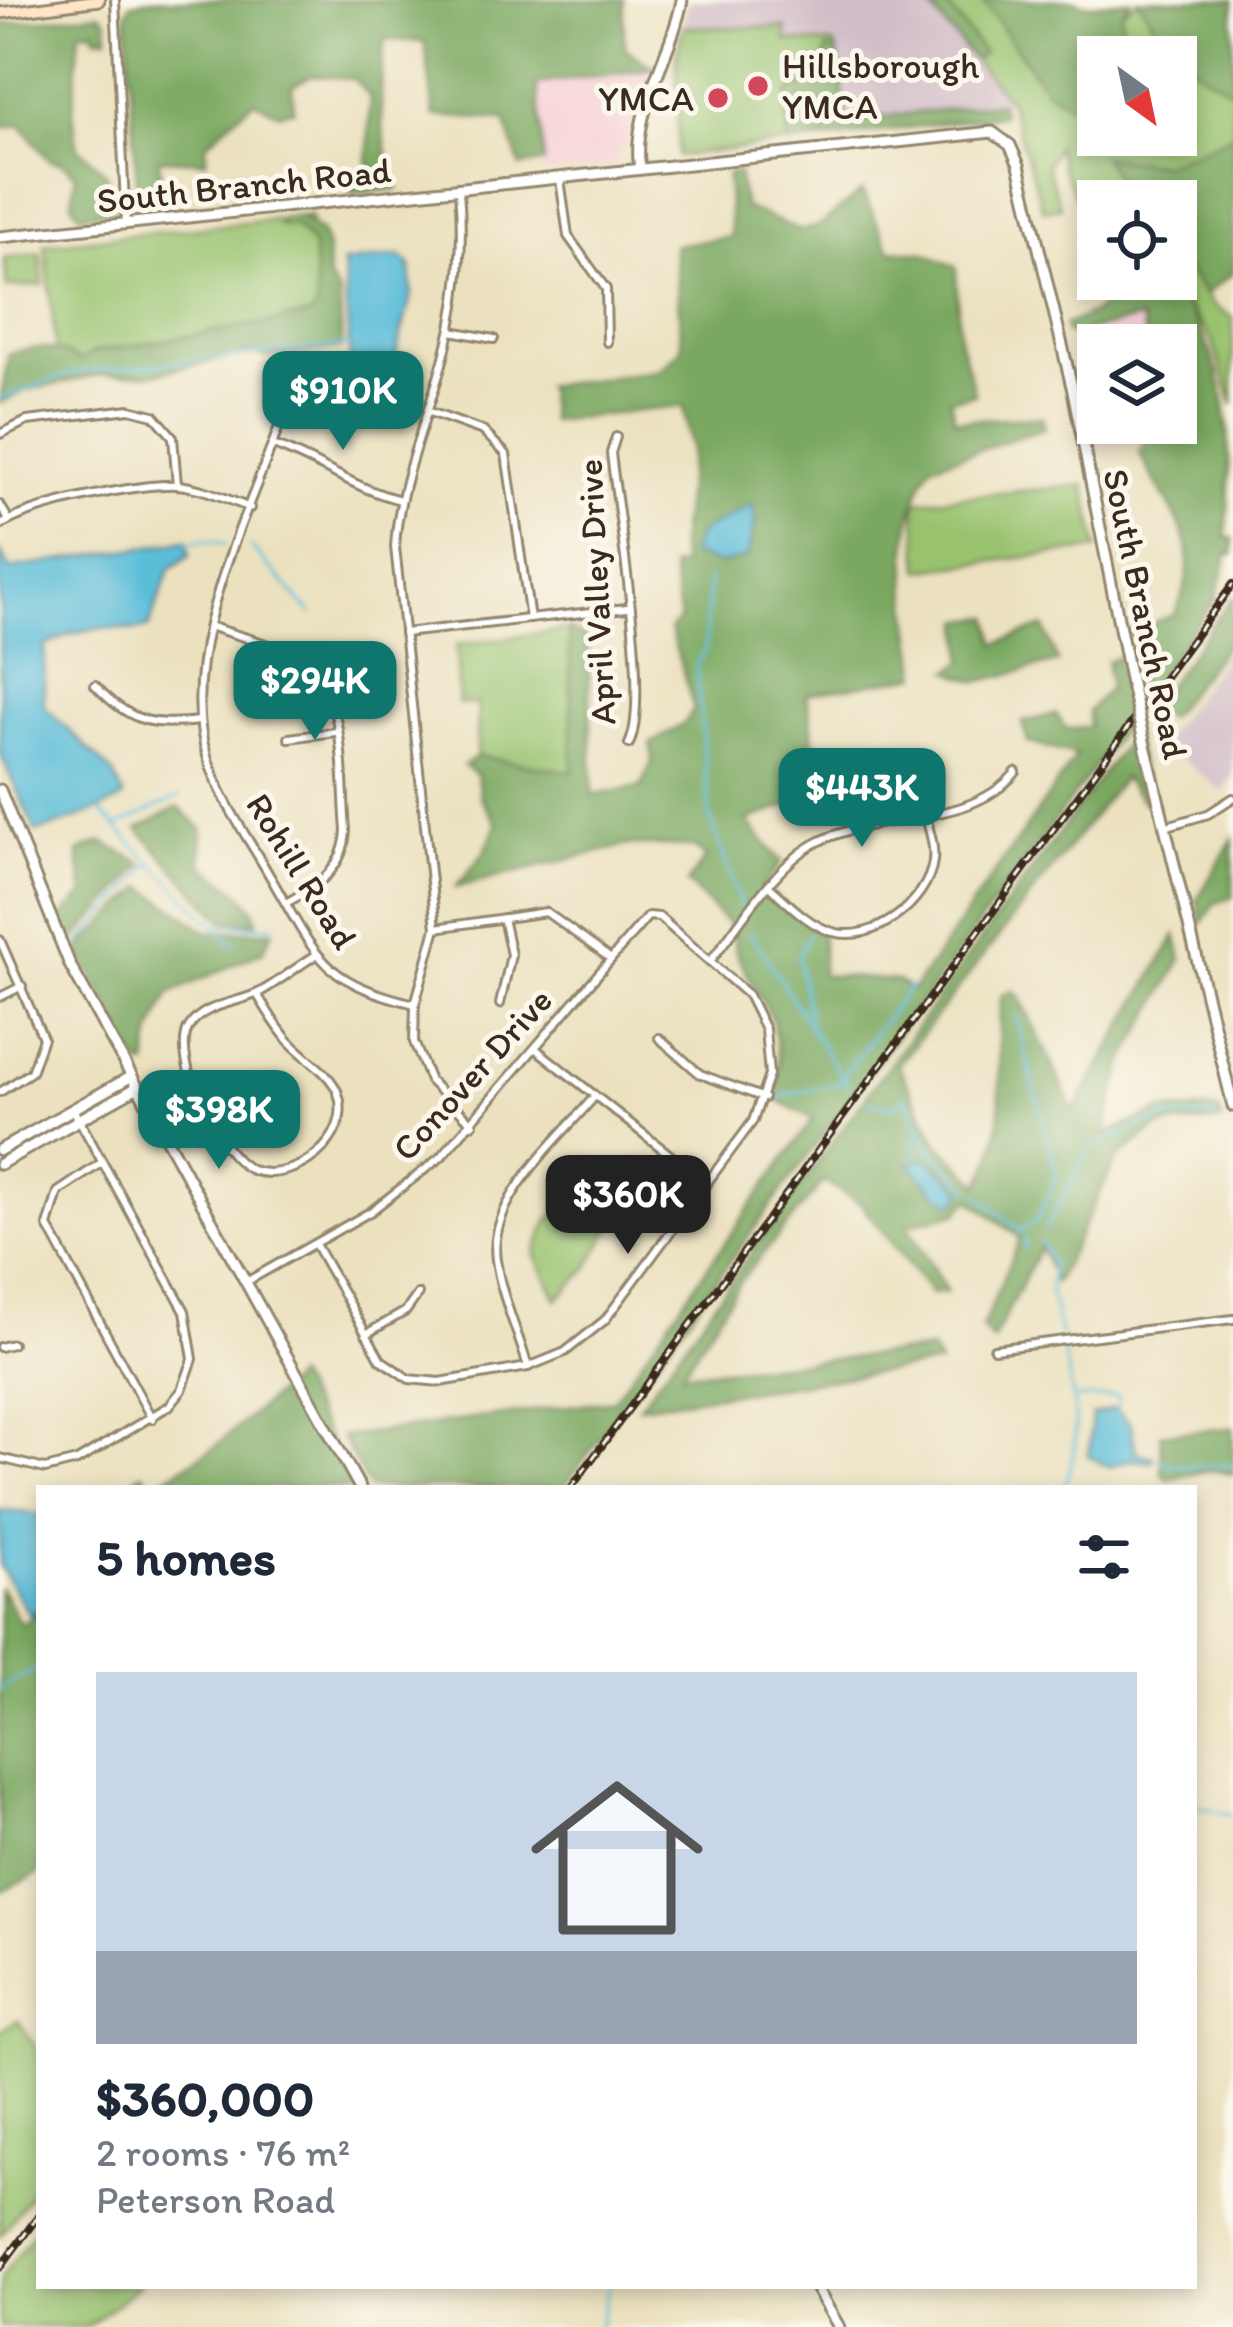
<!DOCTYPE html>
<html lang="en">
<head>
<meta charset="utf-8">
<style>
	:root { --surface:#fff; --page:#f6f6f7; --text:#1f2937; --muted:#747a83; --line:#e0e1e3; --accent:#0f766e }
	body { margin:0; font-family:Itim,sans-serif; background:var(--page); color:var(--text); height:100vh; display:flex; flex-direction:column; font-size:45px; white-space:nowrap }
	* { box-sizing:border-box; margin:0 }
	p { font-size:39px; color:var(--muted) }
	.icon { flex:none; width:66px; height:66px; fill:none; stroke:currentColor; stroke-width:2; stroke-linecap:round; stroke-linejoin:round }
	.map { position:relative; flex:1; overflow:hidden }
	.drawer { position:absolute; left:36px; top:1485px; width:1161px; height:804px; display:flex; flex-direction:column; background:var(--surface); border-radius:0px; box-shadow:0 6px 18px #0003 }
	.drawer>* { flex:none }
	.needle { width:78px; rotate:147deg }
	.controls { position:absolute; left:1077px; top:36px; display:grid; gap:24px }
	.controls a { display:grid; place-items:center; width:120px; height:120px; border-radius:0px; background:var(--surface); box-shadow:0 6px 18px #0003; font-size:60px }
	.price { position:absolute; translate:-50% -102px; padding:0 27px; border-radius:24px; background:var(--accent); color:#fff; font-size:39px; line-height:78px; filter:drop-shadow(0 3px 6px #0008) }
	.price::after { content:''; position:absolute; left:50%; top:72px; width:36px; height:27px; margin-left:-18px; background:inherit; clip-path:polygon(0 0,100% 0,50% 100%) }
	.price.on { background:#222; color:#fff }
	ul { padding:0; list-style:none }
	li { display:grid; align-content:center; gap:24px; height:636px; padding:0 60px }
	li+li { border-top:3px solid var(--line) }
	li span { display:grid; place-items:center; height:372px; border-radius:0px; color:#555 }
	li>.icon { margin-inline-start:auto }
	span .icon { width:216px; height:216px; fill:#fffc; stroke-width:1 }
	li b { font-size:51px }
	h2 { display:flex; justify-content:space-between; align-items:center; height:144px; padding:0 60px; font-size:51px }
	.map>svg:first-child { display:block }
</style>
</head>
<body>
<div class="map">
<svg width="1233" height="2327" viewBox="0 0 1233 2327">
	<rect width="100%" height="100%" fill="#fbf7ec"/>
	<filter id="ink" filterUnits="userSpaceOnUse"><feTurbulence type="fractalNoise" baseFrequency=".00833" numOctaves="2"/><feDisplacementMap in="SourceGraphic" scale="24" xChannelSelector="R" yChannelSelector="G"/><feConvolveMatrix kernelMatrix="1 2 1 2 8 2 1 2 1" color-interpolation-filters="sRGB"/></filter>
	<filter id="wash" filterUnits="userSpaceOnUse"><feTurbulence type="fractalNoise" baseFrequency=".004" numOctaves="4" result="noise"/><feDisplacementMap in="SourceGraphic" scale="48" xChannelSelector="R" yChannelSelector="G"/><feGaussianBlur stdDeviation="2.7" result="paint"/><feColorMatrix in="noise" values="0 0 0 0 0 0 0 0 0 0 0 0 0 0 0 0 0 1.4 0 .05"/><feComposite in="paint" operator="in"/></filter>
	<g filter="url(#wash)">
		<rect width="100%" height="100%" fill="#ebe1bf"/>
		<!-- built -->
		<g fill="#f7cfd5">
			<path d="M659,64L616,165L542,174L535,84Z"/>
			<path d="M1141,320L1149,345H1098V423H1149L1152,435L1092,452L1067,340Z"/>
		</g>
		<!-- industrial -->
		<g fill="#d2bdc8">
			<path d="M689,0H925L1008,101L843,120L785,41L786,29L683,27Z"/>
			<path d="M1233,647V774L1223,792L1160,742Z"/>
		</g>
		<!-- green -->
		<g fill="#98c26e" stroke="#6a7646" stroke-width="3">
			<path d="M943,0H982L1098,122V135H1176V57H1127L1121,13L1138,0L1175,55L1233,92V135L1164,164L1104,157L1130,201H1098V215L1082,210L1061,167L1057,146L1046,165L1061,207L1043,210L1008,99L974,60L983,52Z"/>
			<path d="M683,27L786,28V41L835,45L844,137L678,156L677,52Z"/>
			<path d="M310,216L323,328L58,370L45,244Z"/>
			<path d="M40,253L43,285L7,287L4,259Z"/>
			<path d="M1176,257L1214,306L1233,317V405L1212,340L1168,279H1176Z"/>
			<path d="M1085,485L1098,549L920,570L915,501Z"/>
			<path d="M569,629L573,773L477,756L478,704H459L456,645Z"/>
			<path d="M600,1165L621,1176L641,1201L612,1225L587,1270L557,1299L535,1254L547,1223Z"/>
			<path d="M18,2020L39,2052V2182L0,2236V2031Z"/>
			<path d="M39,2225V2286H139L87,2327H0V2278Z"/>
		</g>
		<!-- forest -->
		<g fill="#7aa861" stroke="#5a6940" stroke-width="3">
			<path d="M146,0H624V48L655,68L537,84L544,162L521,167L505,120L434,116L425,42L385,39C378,89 379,141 398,189L351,194L352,183L368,170L370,97L354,79L312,75L292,86L294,110L280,113L253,101L206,144V161L159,159L162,192L138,200L126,12L131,4Z"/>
			<path d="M924,0H943L983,53L974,60Z"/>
			<path d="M982,0H1074L1086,5L1131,0L1121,13L1127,57H1098V122L1046,90Z"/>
			<path d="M1138,0H1233V92L1175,54Z"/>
			<path d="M99,13L107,20L108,37L96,36L95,30L80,31L73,111L77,146L106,173L115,209L80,215L72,203L76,175L62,163L49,160L21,125L0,128V24Z"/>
			<path d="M827,49L837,51L847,121L1000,103L1002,115L788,144V93L821,74Z"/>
			<path d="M1233,135V273L1206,294L1176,257V201H1130L1103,157L1164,164Z"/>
			<path d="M738,172L744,207L801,231L821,225L862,191L890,250L924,253L956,267L959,339L975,394L950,399L955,420L1042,417L1044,429L931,465C893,531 908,603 919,675L807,694L820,784L829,790L747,821L782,862L763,887L822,935V975L898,981L912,991L1077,755L1028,743L1023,722L1056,714L1066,729L1089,727L1088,711L1109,688L1107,661L1117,657L1130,719L563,1488H369L341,1437L613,1400L813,1119L776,1099L779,1065L773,1022L737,955L730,926L687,883L706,858L695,847L628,845L456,887L484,853L497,824L480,797L477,775L464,766L477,756L573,772L569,629L588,639L593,795L641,787L653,759L650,744L684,724L694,709L670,629L680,620L671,567L682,565L679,547L691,450L683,406L550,421L546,386L660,370L682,348L674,245L731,237L727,173Z"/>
			<path d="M299,216L321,232L327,249L328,278L339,294L342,348L268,357L249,353L152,374H104L28,390L0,403L9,354C35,346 57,345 80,361L94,352L311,315L317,307L313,246L296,227L278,225L281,218Z"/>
			<path d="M1135,279H1168C1233,367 1233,429 1226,538H1233V555L1228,553L1216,598L1142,698L1128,632L1174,615C1211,539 1169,517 1140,453L1152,423H1176V345H1148L1141,319L1067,335L1064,325C1107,311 1103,299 1135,279Z"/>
			<path d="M1233,597V636L1168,718L1147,712Z"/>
			<path d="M991,617L996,644L1044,627L1058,662L978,682L950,671L964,661L962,620Z"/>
			<path d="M1133,732L1148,801L1144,803L1123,778L898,1065L937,1142L980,1184C1015,1126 991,1057 1002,995L1014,991L1021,999L1074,1111L1176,935L1182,959L1123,1064L1104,1135L1161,1111L1219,1110L1222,1121L1160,1126L1117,1158L1055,1283L1040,1247L993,1341L982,1328L1020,1238L970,1199L958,1213L907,1225L947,1292L931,1294L861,1204L824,1181L741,1280L682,1373L931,1350L939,1364L639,1406Z"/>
			<path d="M178,807L202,829V863C219,882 255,893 257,923L223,921L138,829Z"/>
			<path d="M1233,838V897L1216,903L1202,923L1197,900Z"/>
			<path d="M102,842L144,864L71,943L60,919L84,894L78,852Z"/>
			<path d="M144,887L208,932L273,931L263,951L169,994L151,1036L147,1066L139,1065L78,949Z"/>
			<path d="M295,1377L355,1488H119L143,1473L152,1486L215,1447Z"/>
			<path d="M1233,1428V1474L1211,1470L1168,1479L1162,1474L1161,1434Z"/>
			<path d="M0,1587L21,1625L39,1611V1873L0,1892Z"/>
		</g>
		<!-- water -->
		<g fill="#5bbdd9" stroke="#4b747c" stroke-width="3">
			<path d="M399,256L410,265L412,292L386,393L363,402L352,387L343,263Z"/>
			<path d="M752,505L756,517L747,558L718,564L690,554L700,532Z"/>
			<path d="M187,540L190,555L170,569L149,627C133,633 127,628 111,628C86,627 66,635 45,646L44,706L113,773L124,797C116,805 49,829 36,832L0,753V551L10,569Z"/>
			<path d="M926,1158L964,1190L957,1203L941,1197L909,1164Z"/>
			<path d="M1115,1409L1131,1424L1136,1452L1154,1458L1150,1462L1130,1460L1108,1467L1089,1456L1092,1415Z"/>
			<path d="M0,1510L39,1514V1605L30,1616L0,1566Z"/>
		</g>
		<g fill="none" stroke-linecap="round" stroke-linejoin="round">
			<!-- stream -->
			<g stroke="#5bbdd9" stroke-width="3">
				<path d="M0,399L73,373L351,345"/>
				<path d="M187,543L208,540L226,545"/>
				<path d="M251,547L312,614"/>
				<path d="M709,579L705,651L696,664L700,712L710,816L742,909"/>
				<path d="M100,811L234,945"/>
				<path d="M116,827L179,797"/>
				<path d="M216,926H274"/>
				<path d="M750,932L848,1087"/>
				<path d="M809,934L798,956L811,1030"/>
				<path d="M80,943L151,864"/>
				<path d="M1016,1016L1057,1176L1037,1219L1019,1231"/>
				<path d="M778,1097L844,1082L845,1073L910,987"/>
				<path d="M869,1102L894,1107L906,1097L931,1151L971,1189"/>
				<path d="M917,1159L913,1137L920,1130"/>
				<path d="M978,1194L1023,1234"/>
				<path d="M1045,1230L1090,1148L1162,1118L1216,1117"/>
				<path d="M1024,1240L1025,1248"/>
				<path d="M1041,1241L1051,1264L1050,1293L1061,1336"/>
				<path d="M1062,1345C1074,1398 1084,1437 1064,1488"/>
				<path d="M1076,1399L1118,1396L1117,1411"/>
				<path d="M1160,1461C1186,1470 1206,1465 1233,1465"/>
				<path d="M36,1618L39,1625"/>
				<path d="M0,1689L39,1668"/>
				<path d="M1194,1805L1233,1815"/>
				<path d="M599,2327L609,2286"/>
			</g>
		</g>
	</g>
	<g filter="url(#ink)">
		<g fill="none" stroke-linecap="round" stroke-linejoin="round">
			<defs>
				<g id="minor">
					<path d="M115,0L126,225"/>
					<path d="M560,179L568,236L606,289L607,342"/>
					<path d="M459,190C464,246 459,302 444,357C427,420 399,481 395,547L436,928L415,1004L414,1042L430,1081L473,1124"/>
					<path d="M451,331L494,339"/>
					<path d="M283,370L289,384L284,412C250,513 175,650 207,756C220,800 249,839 271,878C318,958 320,981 415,1004"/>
					<path d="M427,411L483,431L506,454L530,619"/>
					<path d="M0,434L27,421L130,409L154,415L173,437L177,485"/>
					<path d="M616,437L611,453C617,509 651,701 629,744"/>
					<path d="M273,445C319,461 354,489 401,500"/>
					<path d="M0,505L9,520"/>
					<path d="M0,526C30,505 139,483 177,485C202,487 227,499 250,508"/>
					<path d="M209,626C239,637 279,644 305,663C348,694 341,781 346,830C344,870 318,885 286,903"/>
					<path d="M404,633L627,608"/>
					<path d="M95,685C128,721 151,727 199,721"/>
					<path d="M289,738L335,732"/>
					<path d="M1164,827L1208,814L1233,798"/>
					<path d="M771,888C789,904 810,926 833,932C873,944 928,902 933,861C935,846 929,829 925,814"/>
					<path d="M436,928L546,912L611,959"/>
					<path d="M0,940L43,1038L31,1072L0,1092"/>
					<path d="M711,960C741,923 775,864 818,842C880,811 970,828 1016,772"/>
					<path d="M257,994C266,1009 276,1026 288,1040C303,1057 330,1072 338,1093C354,1139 293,1185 252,1170C220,1158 170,1058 189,1027C205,1002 239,1004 262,991C281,980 298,966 316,955"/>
					<path d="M0,997L22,986"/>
					<path d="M500,1004L511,955L503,918"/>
					<path d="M659,1038L700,1074L764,1098"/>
					<path d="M536,1049L707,1184"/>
					<path d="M101,1163L58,1192L48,1226L152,1419"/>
					<path d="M246,1282L370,1212L441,1157L648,916L659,917L748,995L765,1029L769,1075L753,1121L605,1320L565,1352L528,1367L440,1382L409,1379L381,1360L315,1244"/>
					<path d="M366,1334L406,1311L418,1294"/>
					<path d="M0,1347L12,1344"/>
					<path d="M994,1349L1233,1319"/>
					<path d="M528,1367C518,1332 501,1296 496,1260C487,1199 559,1140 594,1097"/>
					<path d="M0,1458L45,1469L77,1461L169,1406L182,1390L193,1359L185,1311L73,1109"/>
				</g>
				<g id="tertiary">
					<path d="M640,169C630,113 672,56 682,0"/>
					<path d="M0,237L992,132L1010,145L1019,165L1073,391L1131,684"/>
					<path d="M1143,737L1233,1106"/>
					<path d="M0,790L70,965L360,1488"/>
					<path d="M0,1150L132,1076"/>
					<path d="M0,1164L138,1087"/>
					<path d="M815,2286L839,2327"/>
				</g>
				<path id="secondary" d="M0,13L99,0"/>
			</defs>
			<!-- minor casing -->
			<use href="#minor" stroke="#93866e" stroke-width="12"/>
			<!-- tertiary casing -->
			<use href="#tertiary" stroke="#93866e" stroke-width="15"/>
			<!-- secondary casing -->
			<use href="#secondary" stroke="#93866e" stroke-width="15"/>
			<!-- minor -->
			<use href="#minor" stroke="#fff" stroke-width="6"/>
			<!-- tertiary -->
			<use href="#tertiary" stroke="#fff" stroke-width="9"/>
			<!-- secondary -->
			<use href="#secondary" stroke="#ffe4c6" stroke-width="9"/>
			<defs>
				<g id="rail">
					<path d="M571,1488L1233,584"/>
					<path d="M0,2268L39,2215"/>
				</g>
			</defs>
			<!-- rail casing -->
			<use href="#rail" stroke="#3b2a1e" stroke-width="8"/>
			<!-- rail -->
			<use href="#rail" stroke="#fbf7ec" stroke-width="3" stroke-dasharray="9" stroke-linecap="butt"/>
			<defs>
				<path id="tertiary-bridge" d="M1131,684L1143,737"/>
			</defs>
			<!-- tertiary-bridge casing -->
			<use href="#tertiary-bridge" stroke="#93866e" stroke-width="15" stroke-linecap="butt"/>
			<!-- tertiary-bridge -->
			<use href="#tertiary-bridge" stroke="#fff" stroke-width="9"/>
		</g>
	</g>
	<!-- markers -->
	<g fill="#d1495b" stroke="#fbf7ec" stroke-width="4.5">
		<circle cx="758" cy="86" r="12"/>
		<circle cx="718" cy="98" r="12"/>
	</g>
	<g text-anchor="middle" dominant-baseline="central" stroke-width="10" stroke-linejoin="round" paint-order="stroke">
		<!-- poi labels -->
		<g font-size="36" fill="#3b2a1e" stroke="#fbf7ec" text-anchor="start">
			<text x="782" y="65">Hillsborough<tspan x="782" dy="41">YMCA</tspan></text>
			<text x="694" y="98" text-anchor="end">YMCA</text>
		</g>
		<!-- street labels -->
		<g font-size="36" fill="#3b2a1e" stroke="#fbf7ec">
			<text transform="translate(244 185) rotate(-6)">South Branch Road</text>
			<text transform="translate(596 592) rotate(-93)">April Valley Drive</text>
			<text transform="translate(1146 614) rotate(78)">South Branch Road</text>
			<text transform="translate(302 871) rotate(58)">Rohill Road</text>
			<text transform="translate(472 1074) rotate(-48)">Conover Drive</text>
		</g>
	</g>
</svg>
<div class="controls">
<a><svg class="needle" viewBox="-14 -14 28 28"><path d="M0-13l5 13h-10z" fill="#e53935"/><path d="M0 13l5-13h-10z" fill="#747a83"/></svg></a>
<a><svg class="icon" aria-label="locate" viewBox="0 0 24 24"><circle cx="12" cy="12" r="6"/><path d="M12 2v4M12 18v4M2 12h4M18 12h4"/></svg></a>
<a><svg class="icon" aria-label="layers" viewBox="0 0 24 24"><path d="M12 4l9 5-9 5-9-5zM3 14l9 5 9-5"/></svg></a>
</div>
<b class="price" style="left:343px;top:453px">$910K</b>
<b class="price" style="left:315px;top:743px">$294K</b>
<b class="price" style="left:862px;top:850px">$443K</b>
<b class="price" style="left:219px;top:1172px">$398K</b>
<b class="price on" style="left:628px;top:1257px">$360K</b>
<section class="drawer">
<h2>5 homes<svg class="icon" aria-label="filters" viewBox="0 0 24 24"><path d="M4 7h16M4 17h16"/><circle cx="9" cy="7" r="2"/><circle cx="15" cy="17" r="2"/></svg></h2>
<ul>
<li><span style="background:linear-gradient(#c9d6e8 75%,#9aa5b1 0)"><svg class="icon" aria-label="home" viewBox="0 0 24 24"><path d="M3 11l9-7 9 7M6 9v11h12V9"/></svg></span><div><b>$360,000</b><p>2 rooms · 76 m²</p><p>Peterson Road</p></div></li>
</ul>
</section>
</div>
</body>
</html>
